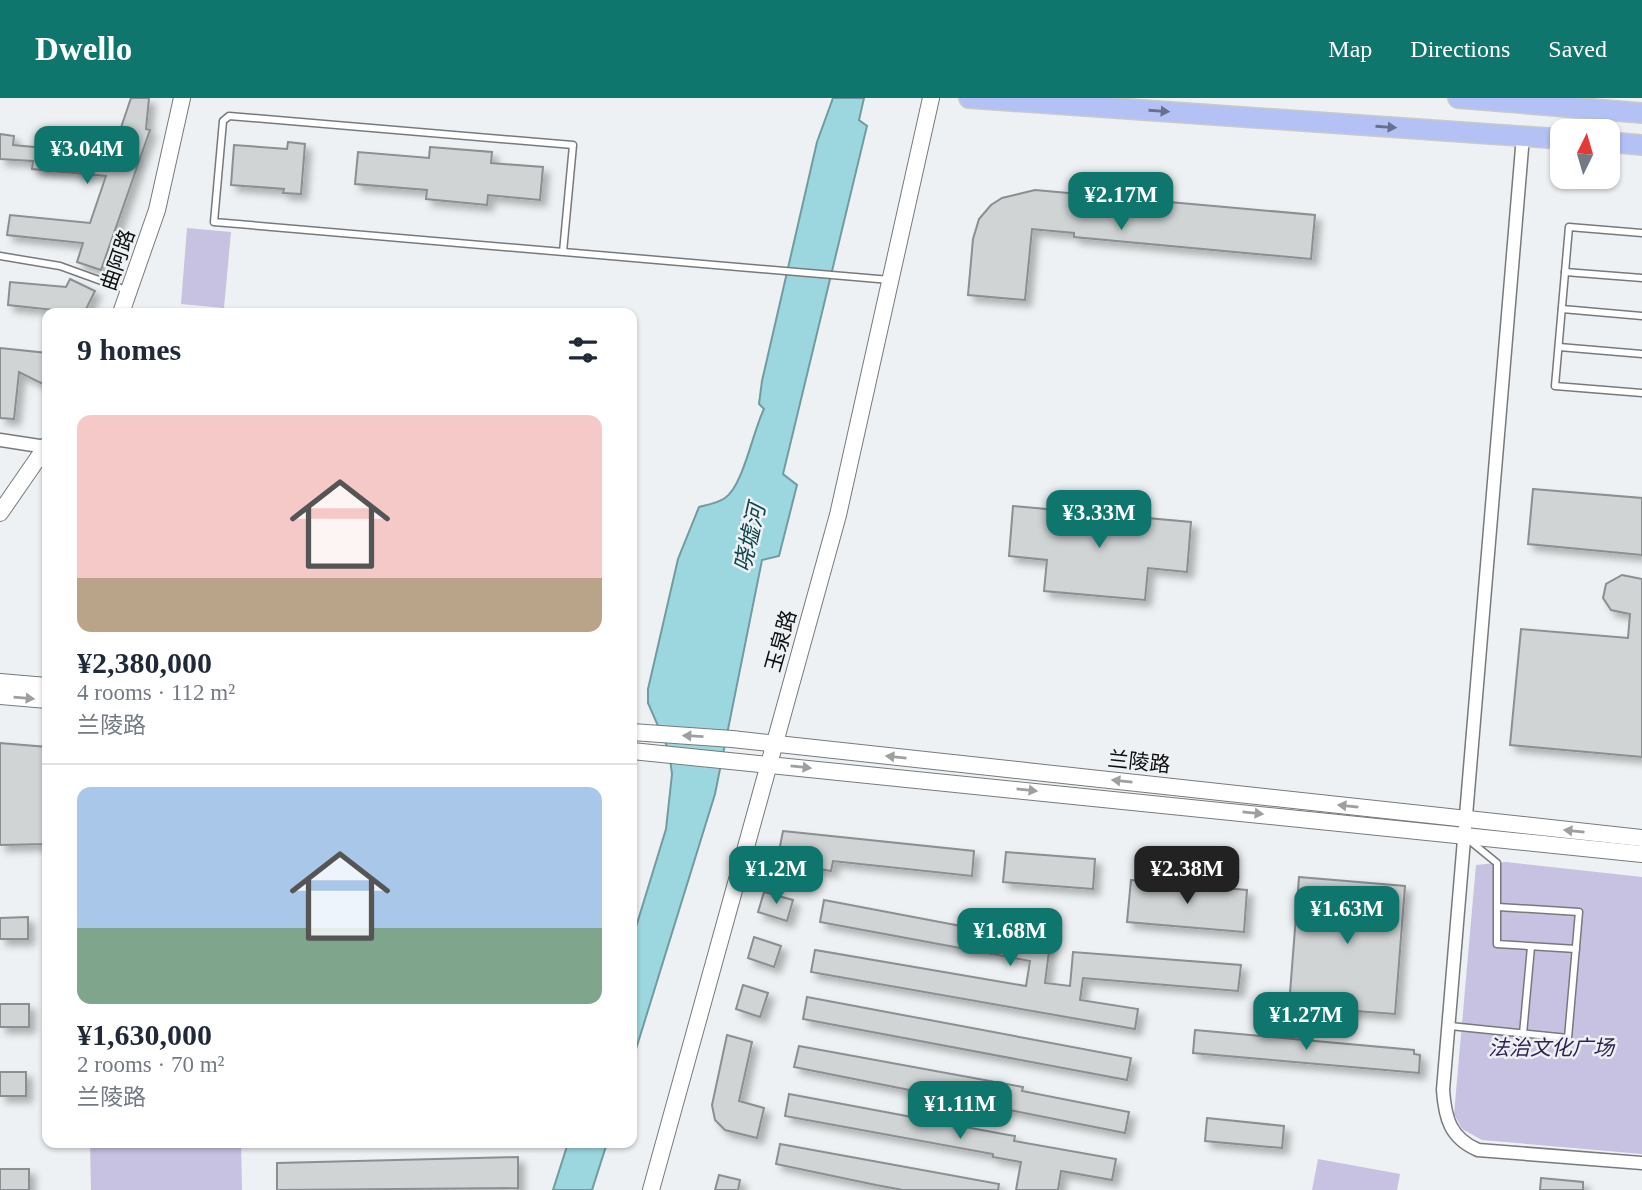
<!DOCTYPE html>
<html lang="en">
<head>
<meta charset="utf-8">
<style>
	:root { --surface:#fff; --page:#f2f2f3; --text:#1f2937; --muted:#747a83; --line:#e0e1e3; --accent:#0f766e }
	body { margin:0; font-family:"Times New Roman","Noto Sans SC",serif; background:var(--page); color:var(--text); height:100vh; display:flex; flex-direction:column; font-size:26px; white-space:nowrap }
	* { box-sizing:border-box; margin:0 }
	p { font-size:23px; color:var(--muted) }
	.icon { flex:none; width:38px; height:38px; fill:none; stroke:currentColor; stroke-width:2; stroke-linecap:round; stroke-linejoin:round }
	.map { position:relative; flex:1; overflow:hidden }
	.panel { position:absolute; left:42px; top:210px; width:595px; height:840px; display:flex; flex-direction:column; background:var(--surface); border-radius:14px; box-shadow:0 2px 5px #0004 }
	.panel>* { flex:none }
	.needle { width:46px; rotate:5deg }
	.controls { position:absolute; left:1550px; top:21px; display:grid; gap:14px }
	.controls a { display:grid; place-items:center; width:70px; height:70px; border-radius:14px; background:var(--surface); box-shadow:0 2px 5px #0004; font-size:35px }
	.price { position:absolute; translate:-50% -60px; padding:0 16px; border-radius:14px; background:var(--accent); color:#fff; font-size:23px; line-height:46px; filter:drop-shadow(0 2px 4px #0008) }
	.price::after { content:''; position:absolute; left:50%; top:42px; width:21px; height:16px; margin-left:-10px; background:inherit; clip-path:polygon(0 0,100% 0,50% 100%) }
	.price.on { background:#222; color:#fff }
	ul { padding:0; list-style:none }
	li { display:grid; align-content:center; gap:14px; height:371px; padding:0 35px }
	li+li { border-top:2px solid var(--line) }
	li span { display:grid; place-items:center; height:217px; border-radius:14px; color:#555 }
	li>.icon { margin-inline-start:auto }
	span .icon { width:126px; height:126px; fill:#fffc; stroke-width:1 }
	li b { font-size:30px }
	h2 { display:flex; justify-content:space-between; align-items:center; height:84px; padding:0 35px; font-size:30px }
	header { display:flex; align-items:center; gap:42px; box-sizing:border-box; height:98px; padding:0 35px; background:var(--accent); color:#fff }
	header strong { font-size:33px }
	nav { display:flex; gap:38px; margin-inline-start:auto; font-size:24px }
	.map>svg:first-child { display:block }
</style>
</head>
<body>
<header>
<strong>Dwello</strong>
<nav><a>Map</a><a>Directions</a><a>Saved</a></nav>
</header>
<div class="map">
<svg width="1642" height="1092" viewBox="0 0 1642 1092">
	<defs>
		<filter id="shadow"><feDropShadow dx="6" dy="6" stdDeviation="3.5" flood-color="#0004"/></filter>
	</defs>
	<rect width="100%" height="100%" fill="#eef1f3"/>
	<!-- green -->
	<g fill="#c7c1e2">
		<path d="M187,130L231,134L224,210L181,206Z"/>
		<path d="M1506,764L1642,779V1056L1482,1042L1462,1031L1454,1016L1476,767Z"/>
		<path d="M90,1045H241L242,1092H91Z"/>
		<path d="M1318,1061L1400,1076L1397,1092H1312Z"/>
	</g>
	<!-- water -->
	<g fill="#9cd7e0" stroke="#719ba1" stroke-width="2">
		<path d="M833,0H864L859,22L867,28L783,376L797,387L779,458L762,462L715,696L632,964V842L666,731L672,676L669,653L648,605V591L678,461L699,409C707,407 718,405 725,400C743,388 753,333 764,311L759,306L762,283L817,44Z"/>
		<path d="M568,1045H607L592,1092H553Z"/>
	</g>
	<!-- building -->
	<g fill="#d0d4d5" stroke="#8b8f91" stroke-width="2" filter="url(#shadow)">
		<path d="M131,0H149L146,31L150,32L101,172L77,164L83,145L7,137L10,117L90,125L106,78L32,71L33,63L0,61V36L14,38L13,47L112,56Z"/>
		<path d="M288,44L305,46L301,96L283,95L284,91L231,87L234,47L287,51Z"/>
		<path d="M430,49L492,54L491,65L543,69L540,102L488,97L487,107L426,101L427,92L355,86L358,54L429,60Z"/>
		<path d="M1035,92L1315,117L1311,161L1074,139V135L1032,131L1025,202L968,197L973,141L979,121L991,107L1002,100Z"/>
		<path d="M70,181L95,193L84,215H54L55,212L8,207L10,184L66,189Z"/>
		<path d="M0,250L47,255V288L19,274L14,321L0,320Z"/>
		<path d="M1533,391L1642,400V457L1528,446Z"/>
		<path d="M1013,408L1191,424L1187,474L1148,470L1145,502L1044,493L1047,462L1009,458Z"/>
		<path d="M1622,477L1642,481V659L1510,647L1521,531L1628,540L1630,516L1611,512L1603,500L1606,486Z"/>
		<path d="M0,645L47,649V746L0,747Z"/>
		<path d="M783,733L974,753L972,778L833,763L831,773L777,763Z"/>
		<path d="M1006,754L1095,761L1093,791L1003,784Z"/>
		<path d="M1299,779L1405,788L1395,916L1289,908Z"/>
		<path d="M1131,782L1247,792L1244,834L1127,824Z"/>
		<path d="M764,794L793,802L787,823L758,814Z"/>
		<path d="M824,802L1050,845L1045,885L1070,888L1073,854L1241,867L1238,893L1083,880L1080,902L1138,911L1135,931L811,874L815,852L1026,888L1030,863L820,824Z"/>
		<path d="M28,819V841H0V820Z"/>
		<path d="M754,839L781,848L774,869L748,860Z"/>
		<path d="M743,887L768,895L760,919L736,911Z"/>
		<path d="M807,899L1131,960L1127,982L803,921Z"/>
		<rect x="0" y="906" width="29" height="23"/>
		<path d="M1195,932L1414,952V956L1420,957L1419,975L1193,955Z"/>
		<path d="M727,937L752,944L739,1003L764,1010L757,1040L725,1032L715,1022L712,1007Z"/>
		<path d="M799,948L1023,989L1022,993L1129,1014L1125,1035L794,969Z"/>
		<rect x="0" y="974" width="26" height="24"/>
		<path d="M789,996L1003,1036L1015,1038L1014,1043L1116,1061L1112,1082L1061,1073L1058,1092H1016L1021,1064L993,1059V1056L785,1018Z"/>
		<path d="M1207,1020L1284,1028L1282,1050L1205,1043Z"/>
		<path d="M780,1046L999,1086L998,1092H903L876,1087L776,1066Z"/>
		<path d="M518,1059V1090L277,1092V1065Z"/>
		<rect x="0" y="1071" width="29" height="21"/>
		<path d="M719,1077L740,1082L738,1092H715Z"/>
		<path d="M1541,1080L1583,1084V1092H1540Z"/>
	</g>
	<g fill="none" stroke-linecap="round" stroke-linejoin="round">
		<defs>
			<g id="service">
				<path d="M1642,135L1569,129L1555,288L1642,295"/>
				<path d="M563,154L573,47L229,18L223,23L214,124L890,182"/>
				<path d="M0,158L60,168L129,193"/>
				<path d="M1565,174L1642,180"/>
				<path d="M1562,211L1642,218"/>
				<path d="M1559,249L1642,256"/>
				<path d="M1470,743L1497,765V846L1576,851"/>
				<path d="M1450,928L1568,940L1579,814L1498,809"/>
				<path d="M1523,936L1531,849"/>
			</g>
			<g id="minor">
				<path d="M1523,38L1443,992C1445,1020 1450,1040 1478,1052L1642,1065"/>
				<path d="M0,342L46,349"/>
			</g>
			<g id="tertiary">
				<path d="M121,215L157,112L182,0"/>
				<path d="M0,415L47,347"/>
				<path d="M0,584L47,588"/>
				<path d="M0,598L47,602"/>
				<path d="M632,634L732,641L1642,740"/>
				<path d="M632,653L1642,756"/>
				<path d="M651,1092L838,417L931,0"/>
			</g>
			<g id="primary">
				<path d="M969,0L1563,41"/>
				<path d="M1458,0L1642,15"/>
				<path d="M1608,44L1642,47"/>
			</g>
		</defs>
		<!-- service casing -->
		<use href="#service" stroke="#777a7c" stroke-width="9"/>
		<!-- minor casing -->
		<use href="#minor" stroke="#777a7c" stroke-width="15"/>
		<!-- tertiary casing -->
		<use href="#tertiary" stroke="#777a7c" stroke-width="18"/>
		<!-- primary casing -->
		<use href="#primary" stroke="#cacaca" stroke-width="22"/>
		<!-- service -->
		<use href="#service" stroke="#fff" stroke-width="6"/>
		<!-- minor -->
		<use href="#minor" stroke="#fff" stroke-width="12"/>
		<!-- tertiary -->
		<use href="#tertiary" stroke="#fff" stroke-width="16"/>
		<!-- primary -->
		<use href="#primary" stroke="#b3c1f4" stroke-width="19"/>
	</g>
	<!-- one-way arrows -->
	<defs><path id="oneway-solid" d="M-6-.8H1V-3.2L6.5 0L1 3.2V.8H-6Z" transform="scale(1.75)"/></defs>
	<g fill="#68708d">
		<use href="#oneway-solid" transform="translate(1159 13) rotate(4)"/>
		<use href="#oneway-solid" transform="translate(1386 29) rotate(4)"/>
	</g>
	<g fill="#9e9f9f">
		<use href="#oneway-solid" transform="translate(24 600) rotate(5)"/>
		<use href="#oneway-solid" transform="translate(693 638) rotate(-177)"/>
		<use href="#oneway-solid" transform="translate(896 659) rotate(-174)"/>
		<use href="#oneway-solid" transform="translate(801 669) rotate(6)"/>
		<use href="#oneway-solid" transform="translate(1122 683) rotate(-174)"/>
		<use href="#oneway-solid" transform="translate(1027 692) rotate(6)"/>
		<use href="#oneway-solid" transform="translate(1348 708) rotate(-174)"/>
		<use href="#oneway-solid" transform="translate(1253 715) rotate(6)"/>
		<use href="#oneway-solid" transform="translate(1574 733) rotate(-174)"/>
	</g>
	<g text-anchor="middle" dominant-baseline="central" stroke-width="5" stroke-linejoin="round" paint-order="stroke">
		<!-- street labels -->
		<g font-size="21" fill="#0d0e0f" stroke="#eef1f3">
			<text transform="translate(118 162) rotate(-71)">曲阿路</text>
			<text transform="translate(781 543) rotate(-74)">玉泉路</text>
			<text transform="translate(1139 664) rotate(6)">兰陵路</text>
		</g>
		<!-- park labels -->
		<g font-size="21" font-style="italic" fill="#2e1f54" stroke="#eef1f3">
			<text x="1551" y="950">法治文化广场</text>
		</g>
		<!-- water labels -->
		<g font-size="23" font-style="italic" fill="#0f454c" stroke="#eef1f3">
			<text transform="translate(750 440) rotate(-77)">哓墟河</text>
		</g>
	</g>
</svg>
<div class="controls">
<a><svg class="needle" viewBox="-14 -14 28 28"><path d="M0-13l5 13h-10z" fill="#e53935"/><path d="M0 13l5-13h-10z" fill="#747a83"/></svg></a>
</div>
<b class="price" style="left:87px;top:88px">¥3.04M</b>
<b class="price" style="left:1121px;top:134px">¥2.17M</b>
<b class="price" style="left:1099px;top:452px">¥3.33M</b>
<b class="price" style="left:776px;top:808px">¥1.2M</b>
<b class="price on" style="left:1187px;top:808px">¥2.38M</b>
<b class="price" style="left:1347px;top:848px">¥1.63M</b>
<b class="price" style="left:1010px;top:870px">¥1.68M</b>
<b class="price" style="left:1306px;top:954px">¥1.27M</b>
<b class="price" style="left:960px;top:1043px">¥1.11M</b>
<section class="panel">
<h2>9 homes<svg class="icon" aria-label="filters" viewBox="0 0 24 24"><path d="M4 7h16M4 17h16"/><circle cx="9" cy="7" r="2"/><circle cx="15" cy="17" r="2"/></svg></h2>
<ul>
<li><span style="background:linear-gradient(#f6c9c9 75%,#b9a48a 0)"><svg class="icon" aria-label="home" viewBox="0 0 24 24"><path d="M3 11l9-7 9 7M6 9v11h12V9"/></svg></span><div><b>¥2,380,000</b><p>4 rooms · 112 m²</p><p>兰陵路</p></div></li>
<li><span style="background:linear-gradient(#a9c7e8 65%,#7fa58c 0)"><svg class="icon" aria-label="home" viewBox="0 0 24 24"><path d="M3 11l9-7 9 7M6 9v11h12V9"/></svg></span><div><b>¥1,630,000</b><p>2 rooms · 70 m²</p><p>兰陵路</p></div></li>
</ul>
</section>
</div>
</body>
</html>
